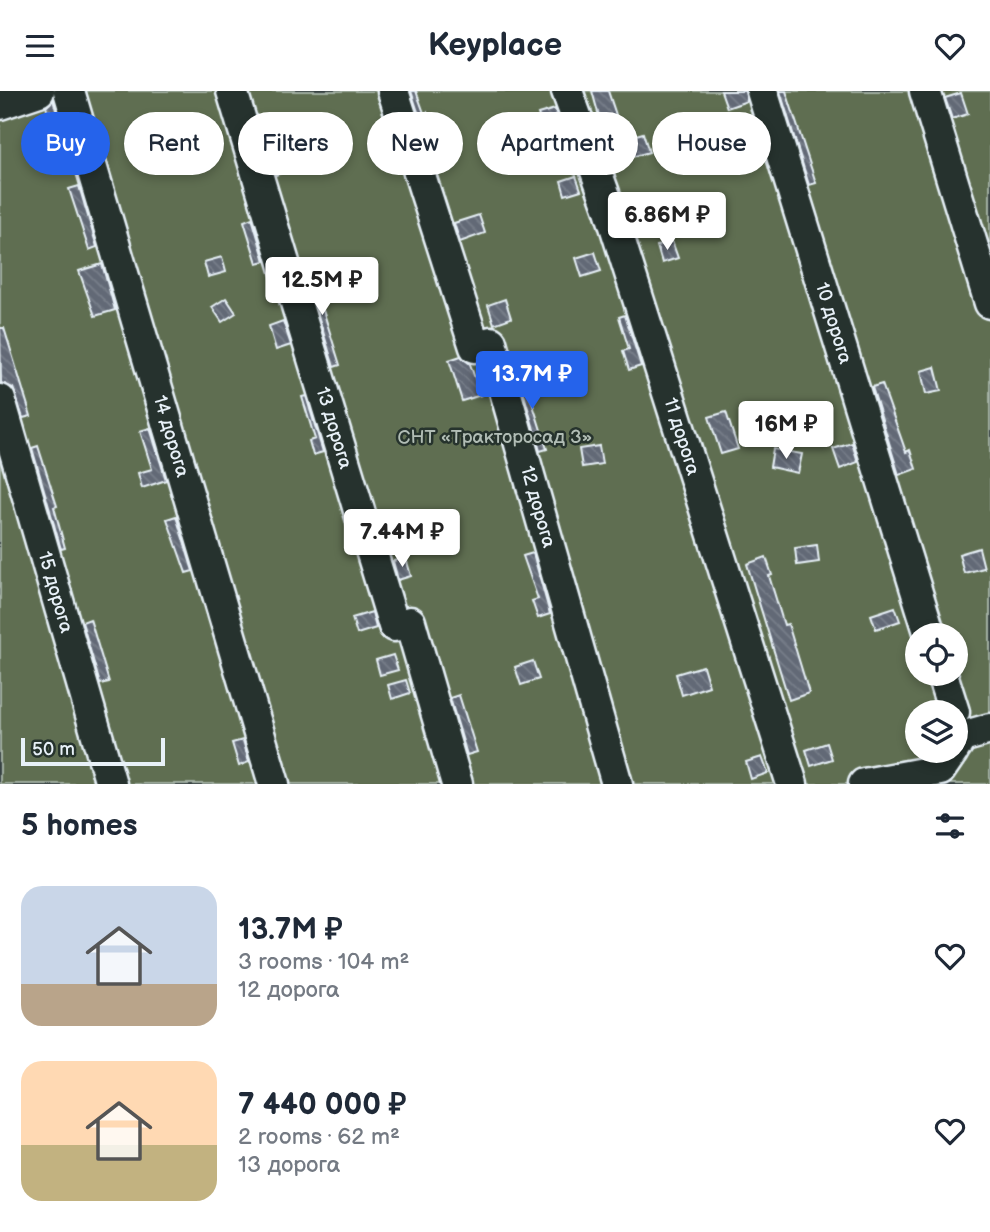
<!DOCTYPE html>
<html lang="en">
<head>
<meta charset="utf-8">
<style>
	:root { --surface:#fff; --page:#f6f6f7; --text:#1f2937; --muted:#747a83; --accent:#2563eb }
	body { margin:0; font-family:"Balsamiq Sans",sans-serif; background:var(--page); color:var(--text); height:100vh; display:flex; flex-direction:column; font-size:26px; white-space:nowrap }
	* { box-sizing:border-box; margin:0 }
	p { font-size:23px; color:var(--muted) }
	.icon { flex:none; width:38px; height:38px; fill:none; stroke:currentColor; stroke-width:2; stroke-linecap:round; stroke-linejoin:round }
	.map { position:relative; height:693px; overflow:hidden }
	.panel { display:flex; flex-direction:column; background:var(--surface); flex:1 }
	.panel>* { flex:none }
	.banner { position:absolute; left:21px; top:21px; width:948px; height:63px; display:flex; gap:14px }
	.controls { position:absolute; left:905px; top:532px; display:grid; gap:14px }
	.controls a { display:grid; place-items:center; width:63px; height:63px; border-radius:50%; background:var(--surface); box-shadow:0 4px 10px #0003; font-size:35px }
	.scale { position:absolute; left:21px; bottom:18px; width:144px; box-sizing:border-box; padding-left:7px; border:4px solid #e8f1f8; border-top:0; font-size:19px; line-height:24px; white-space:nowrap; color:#e8f1f8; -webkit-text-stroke:5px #26332d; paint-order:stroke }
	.price { position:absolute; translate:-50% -60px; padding:0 16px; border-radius:7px; background:#fff; color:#222; font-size:23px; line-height:46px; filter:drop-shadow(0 2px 4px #0008) }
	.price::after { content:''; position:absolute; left:50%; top:42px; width:21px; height:16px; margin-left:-10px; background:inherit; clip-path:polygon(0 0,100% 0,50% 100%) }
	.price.current { background:var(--accent); color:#fff }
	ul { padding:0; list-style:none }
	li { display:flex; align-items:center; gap:21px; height:175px; padding:0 21px }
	li span { display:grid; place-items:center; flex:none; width:196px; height:140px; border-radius:21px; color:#555 }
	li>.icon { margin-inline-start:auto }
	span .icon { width:84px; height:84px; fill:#fffc; stroke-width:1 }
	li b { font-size:30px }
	h2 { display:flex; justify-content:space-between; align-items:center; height:84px; padding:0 21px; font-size:30px }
	.tag { padding:0 24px; border-radius:32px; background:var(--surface); box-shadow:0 4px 10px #0003; font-size:24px; line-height:63px }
	.tag.current { background:var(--accent); color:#fff }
	header { display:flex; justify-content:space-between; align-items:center; height:91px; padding:0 21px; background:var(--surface); font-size:32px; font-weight:700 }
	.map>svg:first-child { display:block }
</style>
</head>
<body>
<header><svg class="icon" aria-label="menu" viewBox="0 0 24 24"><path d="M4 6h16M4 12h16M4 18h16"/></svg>Keyplace<svg class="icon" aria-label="heart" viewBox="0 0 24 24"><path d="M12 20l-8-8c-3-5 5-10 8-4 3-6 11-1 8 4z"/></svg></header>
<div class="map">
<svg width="990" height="693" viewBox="0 0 990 693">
	<defs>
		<pattern id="building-back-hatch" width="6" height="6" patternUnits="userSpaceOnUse" patternTransform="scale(1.75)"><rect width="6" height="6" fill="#626976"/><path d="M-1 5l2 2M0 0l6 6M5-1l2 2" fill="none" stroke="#787f8a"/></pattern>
	</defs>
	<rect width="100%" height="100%" fill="#384343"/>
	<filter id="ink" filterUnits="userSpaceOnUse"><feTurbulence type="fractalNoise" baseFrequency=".0143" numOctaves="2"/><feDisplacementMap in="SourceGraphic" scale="14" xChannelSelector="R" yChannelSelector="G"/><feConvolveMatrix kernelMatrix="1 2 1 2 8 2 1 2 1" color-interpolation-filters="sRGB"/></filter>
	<g filter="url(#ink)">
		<!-- garden -->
		<path fill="#5e6e51" stroke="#a3b0a4" stroke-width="2" fill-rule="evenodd" d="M0,0H990V693H0ZM917,544H956V583H917ZM917,621H956V660H917Z"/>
		<!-- building -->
		<g fill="url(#building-back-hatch)" stroke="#e8f1f8" stroke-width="2">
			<path d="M411,0H416L424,22L427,21L432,37L424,39Z"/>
			<path d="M592,0H608L622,42L605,47Z"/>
			<path d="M721,0H745L747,10L727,17Z"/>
			<path d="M780,0H786L816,92L809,94Z"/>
			<path d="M961,2L968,23L952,28L945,7Z"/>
			<path d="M53,9L68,59L63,61L50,20L48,21L46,16Z"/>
			<path d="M555,18L560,33L543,38L538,23Z"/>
			<path d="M268,27L278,60L281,59L287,80L276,84L259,30Z"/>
			<path d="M643,42L649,61L632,66L626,47Z"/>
			<path d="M450,62L455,76L438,82L433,68Z"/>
			<path d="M576,85L581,99L565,104L561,90Z"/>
			<path d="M79,95L97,156L89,159L69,98Z"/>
			<path d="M479,124L485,142L460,151L454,132Z"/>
			<path d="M252,127L265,170L257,172L244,130Z"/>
			<path d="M672,150L678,167L662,172L657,155Z"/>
			<path d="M595,161L601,180L582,186L576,167Z"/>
			<path d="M222,166L226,181L208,186L204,171Z"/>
			<path d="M102,173L115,219L95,225L79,180Z"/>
			<path d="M310,177L340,274L334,276L304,179Z"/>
			<path d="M226,207L236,222L222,231L212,216Z"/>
			<path d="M505,208L511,227L494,233L488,214Z"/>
			<path d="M625,224L641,275L629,279L623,260L629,258L619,226Z"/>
			<path d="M283,230L291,254L276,259L269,235Z"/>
			<path d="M0,237H4L31,325L23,327L13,297L1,292Z"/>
			<path d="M461,265L470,273L481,304L462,310L449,269Z"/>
			<path d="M520,273L547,358L540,360L516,275Z"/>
			<path d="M935,276L941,300L926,303L921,280Z"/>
			<path d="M882,293L906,361L910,359L916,378L899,384L872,296Z"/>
			<path d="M306,305L323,361L313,364L309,350L315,348L302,306Z"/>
			<path d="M726,321L738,358L721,363L709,326Z"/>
			<path d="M150,337L166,389L142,397L138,382L152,378L140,340Z"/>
			<path d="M852,352L858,371L840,378L833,358Z"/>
			<path d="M38,355L57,415L54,416L65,457L61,458L32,357Z"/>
			<path d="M599,355L602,373L582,376L579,358Z"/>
			<path d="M773,358L802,363L798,382L770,376Z"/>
			<path d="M176,425L193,480L186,482L167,428Z"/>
			<path d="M817,454L819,471L797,474L795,457Z"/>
			<path d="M979,457L984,477L964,482L959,463Z"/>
			<path d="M533,462L550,523L538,527L532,510L538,508L523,465Z"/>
			<path d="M766,466L772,484L769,485L784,534L788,533L809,602L789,609L747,473Z"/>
			<path d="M406,467L411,485L398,489L393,470Z"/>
			<path d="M895,516L900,530L876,538L871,524Z"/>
			<path d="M372,521L376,537L357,543L352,527Z"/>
			<path d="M90,528L109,591L100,593L82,531Z"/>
			<path d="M393,564L398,579L380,584L376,569Z"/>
			<path d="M533,570L539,588L521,594L515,576Z"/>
			<path d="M703,575L709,595L682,604L676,583Z"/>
			<path d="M406,589L410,602L392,608L388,594Z"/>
			<path d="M459,604L477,661L467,664L450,607Z"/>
			<path d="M243,649L249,671L239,675L232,652Z"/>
			<path d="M827,652L832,668L811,675L806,659Z"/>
			<path d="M762,666L768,682L751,688L746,671Z"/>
		</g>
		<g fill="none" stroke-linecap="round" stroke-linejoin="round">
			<defs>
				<g id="minor">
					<path id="s1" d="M69,0L274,693"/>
					<path id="s2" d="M232,0L394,535L410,531L457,693"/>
					<path id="s3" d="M393,0L475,256L491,251L617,693"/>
					<path id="s4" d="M567,0L610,119L792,693"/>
					<path id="s5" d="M762,0L930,544"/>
					<path d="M925,0L990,212"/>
					<path d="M0,13L39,0"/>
					<path id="s6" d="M0,309L111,693"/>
					<path d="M942,583L954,621"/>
					<path d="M956,655L962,646L990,638"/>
					<path d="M864,693L940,679L953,660"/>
				</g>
			</defs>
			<!-- minor casing -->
			<use href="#minor" stroke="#e8f1f8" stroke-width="35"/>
			<!-- minor -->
			<use href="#minor" stroke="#26332d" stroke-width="30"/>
		</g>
	</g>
	<g text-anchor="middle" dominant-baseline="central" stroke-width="5" stroke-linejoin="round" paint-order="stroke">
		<!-- street labels -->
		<g font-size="19" fill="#e8f1f8" stroke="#26332d">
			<text stroke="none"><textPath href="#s5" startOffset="243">10 дорога</textPath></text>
			<text stroke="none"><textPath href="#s2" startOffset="352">13 дорога</textPath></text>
			<text stroke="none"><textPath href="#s1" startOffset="360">14 дорога</textPath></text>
			<text stroke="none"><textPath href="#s4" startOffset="364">11 дорога</textPath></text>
			<text stroke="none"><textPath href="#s3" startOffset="457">12 дорога</textPath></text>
			<text stroke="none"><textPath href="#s6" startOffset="200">15 дорога</textPath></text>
		</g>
		<!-- park labels -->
		<g font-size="19" fill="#b1bdb5" stroke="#26332d">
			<text x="495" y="346">СНТ «Тракторосад 3»</text>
		</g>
	</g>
</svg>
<div class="controls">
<a><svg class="icon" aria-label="locate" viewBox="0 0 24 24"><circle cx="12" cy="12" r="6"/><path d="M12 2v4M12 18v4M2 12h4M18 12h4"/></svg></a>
<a><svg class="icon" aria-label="layers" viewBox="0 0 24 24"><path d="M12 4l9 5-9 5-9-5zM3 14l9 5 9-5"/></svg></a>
</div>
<div class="scale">50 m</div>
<b class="price" style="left:667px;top:161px">6.86M ₽</b>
<b class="price" style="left:322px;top:226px">12.5M ₽</b>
<b class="price current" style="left:532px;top:320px">13.7M ₽</b>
<b class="price" style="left:786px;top:370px">16M ₽</b>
<b class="price" style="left:402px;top:478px">7.44M ₽</b>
<div class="banner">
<a class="tag current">Buy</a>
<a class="tag">Rent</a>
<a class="tag">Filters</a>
<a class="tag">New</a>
<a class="tag">Apartment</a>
<a class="tag">House</a>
</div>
</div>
<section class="panel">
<h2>5 homes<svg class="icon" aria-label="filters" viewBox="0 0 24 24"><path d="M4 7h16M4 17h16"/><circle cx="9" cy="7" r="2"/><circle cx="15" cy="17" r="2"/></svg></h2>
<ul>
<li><span style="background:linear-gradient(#c9d6e8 70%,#b9a48a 0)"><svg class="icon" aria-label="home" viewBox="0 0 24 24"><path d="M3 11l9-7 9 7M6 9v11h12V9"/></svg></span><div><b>13.7M ₽</b><p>3 rooms · 104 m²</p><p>12 дорога</p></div><svg class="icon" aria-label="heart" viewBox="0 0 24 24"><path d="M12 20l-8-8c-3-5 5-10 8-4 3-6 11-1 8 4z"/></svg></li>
<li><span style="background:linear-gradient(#ffd9b3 60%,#c2b280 0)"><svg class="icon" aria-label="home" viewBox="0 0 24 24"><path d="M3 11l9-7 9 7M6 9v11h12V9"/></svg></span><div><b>7 440 000 ₽</b><p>2 rooms · 62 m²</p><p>13 дорога</p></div><svg class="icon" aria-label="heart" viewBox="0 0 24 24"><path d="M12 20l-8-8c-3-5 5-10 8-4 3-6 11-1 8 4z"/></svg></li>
</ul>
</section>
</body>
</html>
